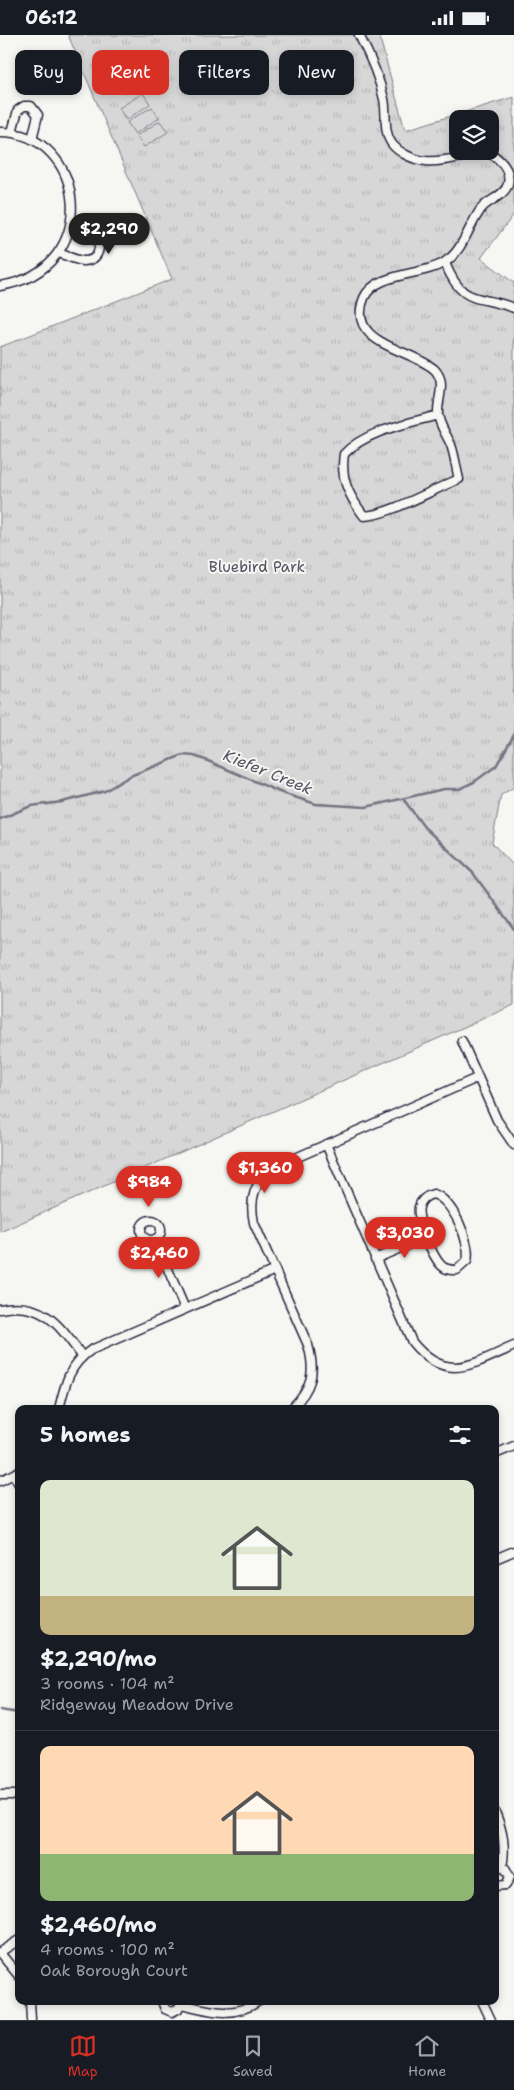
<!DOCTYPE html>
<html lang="en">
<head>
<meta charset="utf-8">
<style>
	:root { --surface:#171b24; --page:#20242c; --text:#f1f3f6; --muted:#9ea1a6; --line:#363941; --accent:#d93025 }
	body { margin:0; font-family:"Shantell Sans",sans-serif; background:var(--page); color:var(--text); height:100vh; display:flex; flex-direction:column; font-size:19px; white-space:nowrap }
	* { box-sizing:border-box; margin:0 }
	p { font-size:16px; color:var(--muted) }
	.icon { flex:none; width:28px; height:28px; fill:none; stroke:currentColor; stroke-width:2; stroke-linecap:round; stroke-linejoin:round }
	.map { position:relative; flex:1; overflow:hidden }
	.drawer { position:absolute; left:15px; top:1370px; width:484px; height:600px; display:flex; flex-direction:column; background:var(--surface); border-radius:10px; box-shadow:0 2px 8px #0003 }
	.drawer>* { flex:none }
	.guide { position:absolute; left:15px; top:15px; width:485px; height:45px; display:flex; gap:10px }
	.buttons { position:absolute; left:449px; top:75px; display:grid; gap:10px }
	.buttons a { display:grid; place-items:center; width:50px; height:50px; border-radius:10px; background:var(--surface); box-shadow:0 2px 8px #0003; font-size:25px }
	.price { position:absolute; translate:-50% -42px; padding:0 11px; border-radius:18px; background:var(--accent); color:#fff; font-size:16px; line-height:32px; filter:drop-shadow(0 1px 2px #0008) }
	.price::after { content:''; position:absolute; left:50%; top:30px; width:15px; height:11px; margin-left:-8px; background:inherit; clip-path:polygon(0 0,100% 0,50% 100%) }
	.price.current { background:#222; color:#fff }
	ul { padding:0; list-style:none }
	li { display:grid; align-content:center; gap:10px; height:265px; padding:0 25px }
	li+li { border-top:1px solid var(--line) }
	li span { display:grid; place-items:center; height:155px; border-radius:10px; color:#555 }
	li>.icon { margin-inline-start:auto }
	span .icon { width:90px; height:90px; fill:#fffc; stroke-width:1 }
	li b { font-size:21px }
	h2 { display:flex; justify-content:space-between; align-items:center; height:60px; padding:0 25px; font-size:21px }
	.pill { padding:0 18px; border-radius:10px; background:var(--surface); box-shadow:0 2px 8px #0003; font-size:18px; line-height:45px }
	.pill.current { background:var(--accent); color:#fff }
	.status { display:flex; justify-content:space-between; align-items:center; height:35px; padding:0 25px; background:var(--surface); direction:ltr }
	.status svg { height:14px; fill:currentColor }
	.tabs { display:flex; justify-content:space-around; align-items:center; height:70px; border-top:1px solid var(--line); background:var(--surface); font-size:14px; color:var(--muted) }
	.tabs a { display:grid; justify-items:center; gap:2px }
	.tabs .current { color:var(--accent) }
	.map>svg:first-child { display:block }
</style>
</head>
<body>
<div class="status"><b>06:12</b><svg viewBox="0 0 49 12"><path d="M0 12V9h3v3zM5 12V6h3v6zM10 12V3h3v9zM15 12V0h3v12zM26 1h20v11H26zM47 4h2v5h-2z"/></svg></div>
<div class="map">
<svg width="514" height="1985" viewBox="0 0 514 1985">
	<defs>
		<pattern id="park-tufts" width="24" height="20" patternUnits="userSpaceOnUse" patternTransform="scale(1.25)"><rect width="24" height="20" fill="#d7d7d7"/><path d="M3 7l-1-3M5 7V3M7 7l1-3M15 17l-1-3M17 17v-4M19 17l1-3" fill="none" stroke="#b8b8b9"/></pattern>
	</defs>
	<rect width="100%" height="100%" fill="#f6f6f2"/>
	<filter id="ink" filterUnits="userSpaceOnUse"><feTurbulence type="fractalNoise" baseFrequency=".02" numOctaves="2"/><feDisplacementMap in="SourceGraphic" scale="10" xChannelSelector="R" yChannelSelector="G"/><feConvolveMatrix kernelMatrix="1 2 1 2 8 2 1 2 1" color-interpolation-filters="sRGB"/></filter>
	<g filter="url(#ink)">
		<!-- park -->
		<path fill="url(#park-tufts)" stroke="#7c7c89" fill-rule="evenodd" d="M68,0H379L405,95L514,62V179L481,223L514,248V752L501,760L492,808L514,831V970L0,1197V312L172,244ZM458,84H490V116H458Z"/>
		<!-- garden -->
		<g fill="#d7d7d7" stroke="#7c7c89">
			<path d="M143,58L150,69L126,85L119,73Z"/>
			<path d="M152,72L159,83L135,99L127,87Z"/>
			<path d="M160,86L168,97L144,112L136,101Z"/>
		</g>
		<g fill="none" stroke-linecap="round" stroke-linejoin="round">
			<!-- stream -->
			<g stroke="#757583" stroke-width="2.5">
				<path d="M404,765L424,792L473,838L514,894"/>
				<path d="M0,784L31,771L62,767L105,756L130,741L183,720L194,721L208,726L282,758L316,769L366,772L444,754H459L474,747L496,731L514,700"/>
				<path d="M0,1675L19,1678"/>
			</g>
			<defs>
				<g id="street">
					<path d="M359,0C369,19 379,42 384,64C387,78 383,97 392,109C399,118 414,125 426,126C447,128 469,118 490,118C501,125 511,135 508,149C505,161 488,165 481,174C469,190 463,216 445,227C424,241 375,237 364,263C345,310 413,314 435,335C447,348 437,364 438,379C439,390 447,400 451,410C455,421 456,433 459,444C434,454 389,480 364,481C349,461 340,444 344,419C367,395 407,389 438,380"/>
					<path d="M0,97C87,97 104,235 0,251"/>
					<path d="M12,97L18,75L24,71H31L38,80L32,104"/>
					<path d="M59,218C67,221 75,225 83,226C99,227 103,210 95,199L71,190"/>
					<path d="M445,228C463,272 477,259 514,273"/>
					<path d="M462,1006L497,1085L514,1110"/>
					<path d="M326,1109L412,1307C446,1349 473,1329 514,1311"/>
					<path d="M433,1159C452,1163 472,1209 467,1226L457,1235C451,1235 446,1235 442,1231C433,1223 416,1183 419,1172C421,1164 426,1161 433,1159Z"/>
					<circle cx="151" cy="1195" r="10"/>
					<path d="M155,1204L185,1274"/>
					<path d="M375,1224L426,1202"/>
					<path d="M0,1274C43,1265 59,1290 82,1321"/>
					<path d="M59,1374C65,1349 69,1330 91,1315L275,1235"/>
					<path d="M291,1374C312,1353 316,1338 308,1310L254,1188C249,1164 254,1146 275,1132L477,1043"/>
					<path d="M495,1419L514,1411"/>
					<path d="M14,1440L19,1449"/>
					<path d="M0,1446L19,1436"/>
					<path d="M495,1524L514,1516"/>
					<path d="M0,1760H19"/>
					<path d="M495,1777C503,1796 506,1812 502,1832"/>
					<path d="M495,1833H505L510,1842L506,1850L495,1851"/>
					<path d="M0,1917L19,1905"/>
					<path d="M0,1918L19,1941"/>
					<path d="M30,1966L31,1985"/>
					<path d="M162,1966L165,1974L172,1977L178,1974L182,1966"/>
					<path d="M482,1966L491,1985"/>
					<path d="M182,1969C210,1976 233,1984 259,1966"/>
				</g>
			</defs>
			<!-- street casing -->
			<use href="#street" stroke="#22223b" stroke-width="11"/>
			<!-- street -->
			<use href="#street" stroke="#f6f6f2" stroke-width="8"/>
		</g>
	</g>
	<g text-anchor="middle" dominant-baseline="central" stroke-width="4" stroke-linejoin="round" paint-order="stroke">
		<!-- park labels -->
		<g font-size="15" fill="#4f4f62" stroke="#f6f6f2">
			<text x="257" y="532">Bluebird Park</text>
		</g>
		<!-- water labels -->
		<g font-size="16" font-style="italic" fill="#535365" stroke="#f6f6f2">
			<text transform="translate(268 737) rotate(22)">Kiefer Creek</text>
		</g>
	</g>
</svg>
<div class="buttons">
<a><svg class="icon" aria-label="layers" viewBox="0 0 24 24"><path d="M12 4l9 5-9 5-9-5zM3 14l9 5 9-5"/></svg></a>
</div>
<b class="price current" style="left:109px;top:220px">$2,290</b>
<b class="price" style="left:265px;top:1159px">$1,360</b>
<b class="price" style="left:149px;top:1173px">$984</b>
<b class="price" style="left:405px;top:1224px">$3,030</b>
<b class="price" style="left:159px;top:1244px">$2,460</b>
<div class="guide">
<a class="pill">Buy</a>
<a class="pill current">Rent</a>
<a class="pill">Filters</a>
<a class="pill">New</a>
</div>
<section class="drawer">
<h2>5 homes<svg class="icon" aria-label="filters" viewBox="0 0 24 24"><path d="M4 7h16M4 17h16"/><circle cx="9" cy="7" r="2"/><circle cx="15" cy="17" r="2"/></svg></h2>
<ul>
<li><span style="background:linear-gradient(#dfe7d0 75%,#c2b280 0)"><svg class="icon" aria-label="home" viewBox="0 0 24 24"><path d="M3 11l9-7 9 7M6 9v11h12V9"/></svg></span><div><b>$2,290/mo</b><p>3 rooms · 104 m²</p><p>Ridgeway Meadow Drive</p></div></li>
<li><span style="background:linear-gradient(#ffd9b3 70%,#8fb573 0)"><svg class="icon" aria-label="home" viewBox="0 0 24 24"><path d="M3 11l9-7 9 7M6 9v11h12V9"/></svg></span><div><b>$2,460/mo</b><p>4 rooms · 100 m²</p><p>Oak Borough Court</p></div></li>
</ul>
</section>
</div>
<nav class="tabs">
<a class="current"><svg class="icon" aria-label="map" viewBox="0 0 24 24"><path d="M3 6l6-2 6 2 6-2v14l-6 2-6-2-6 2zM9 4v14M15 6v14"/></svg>Map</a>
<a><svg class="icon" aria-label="saved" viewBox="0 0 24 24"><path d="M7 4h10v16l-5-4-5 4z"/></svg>Saved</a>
<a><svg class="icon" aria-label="home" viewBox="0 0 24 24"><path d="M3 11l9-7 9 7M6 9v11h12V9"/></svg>Home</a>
</nav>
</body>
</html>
